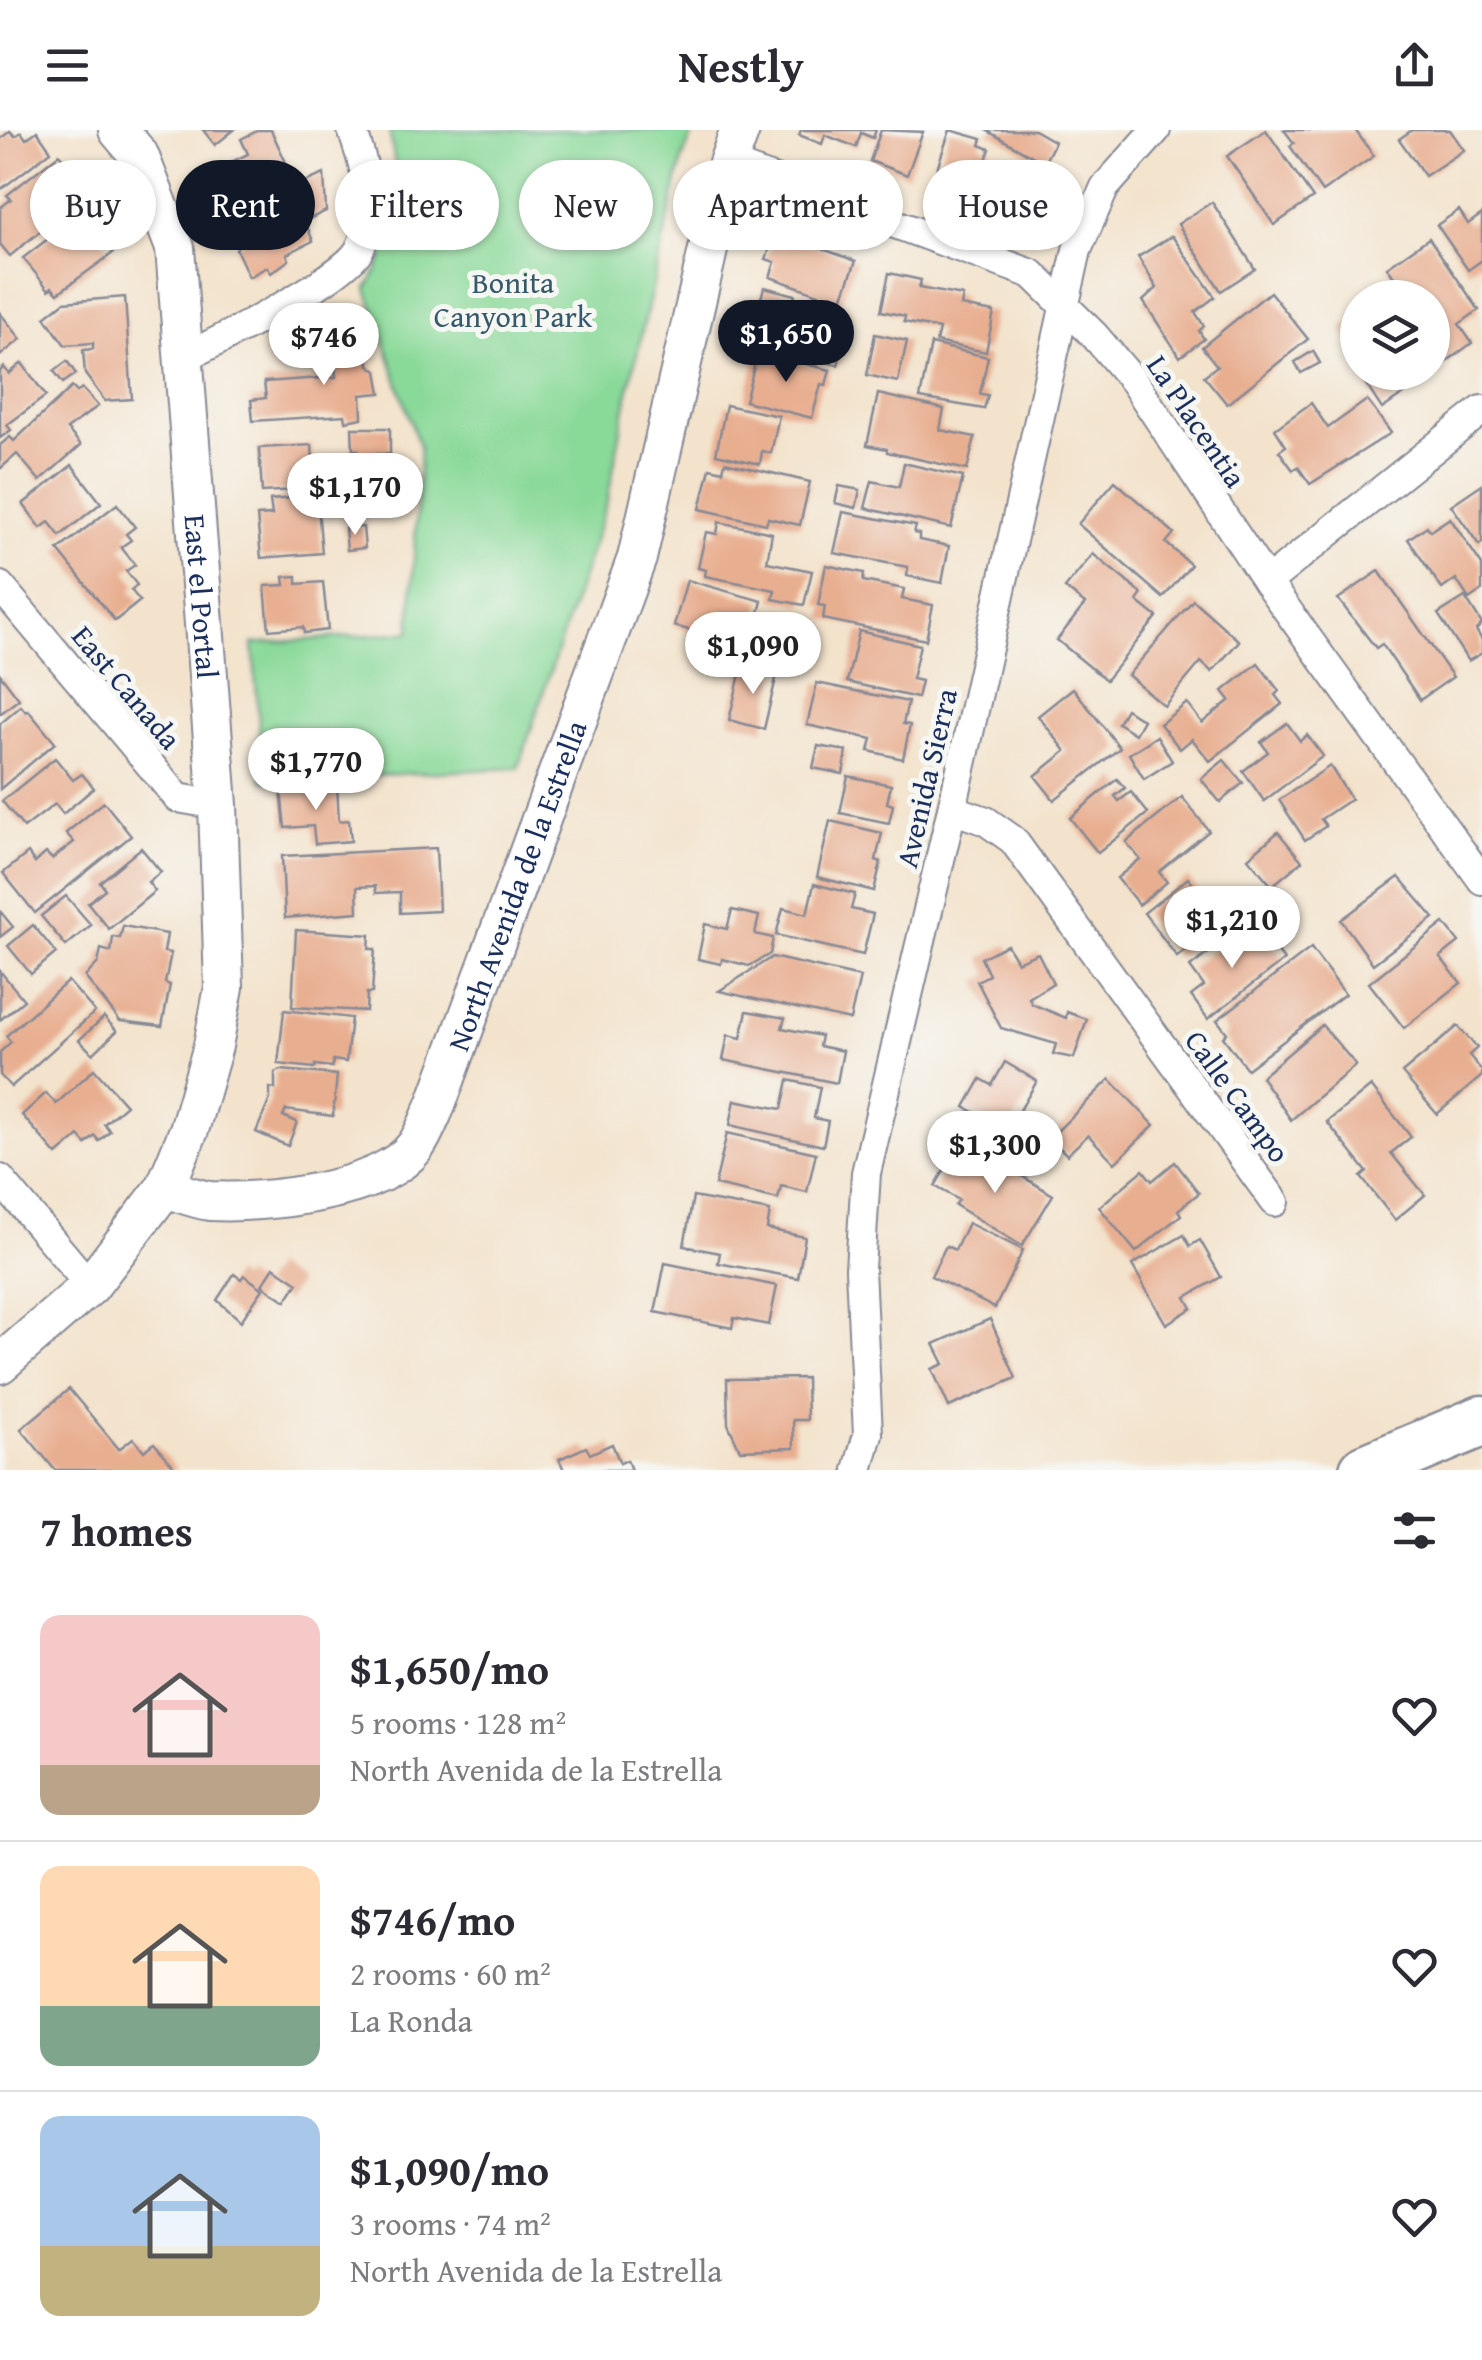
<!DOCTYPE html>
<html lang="en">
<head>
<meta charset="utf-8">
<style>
	:root { --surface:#fff; --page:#f7f7f7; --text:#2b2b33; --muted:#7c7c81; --line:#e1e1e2; --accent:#111827 }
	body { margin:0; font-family:"Gentium Book Plus",serif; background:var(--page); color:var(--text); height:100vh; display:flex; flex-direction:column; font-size:38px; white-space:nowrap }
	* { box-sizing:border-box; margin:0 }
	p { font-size:32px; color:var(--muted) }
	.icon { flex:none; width:55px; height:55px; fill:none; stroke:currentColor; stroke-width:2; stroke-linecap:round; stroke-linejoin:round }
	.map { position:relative; height:1340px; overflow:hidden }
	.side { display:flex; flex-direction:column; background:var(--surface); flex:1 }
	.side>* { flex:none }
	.banner { position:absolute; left:30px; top:30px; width:1422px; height:90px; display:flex; gap:20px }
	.fabs { position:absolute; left:1340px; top:150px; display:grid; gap:20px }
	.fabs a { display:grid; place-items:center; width:110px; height:110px; border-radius:50%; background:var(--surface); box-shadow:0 2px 8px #0004; font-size:50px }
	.price { position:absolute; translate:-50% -85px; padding:0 22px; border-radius:35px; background:#fff; color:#222; font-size:32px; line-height:65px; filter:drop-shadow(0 2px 5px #0008) }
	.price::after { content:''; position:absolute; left:50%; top:60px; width:30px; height:22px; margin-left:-15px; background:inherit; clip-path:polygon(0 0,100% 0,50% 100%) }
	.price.active { background:var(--accent); color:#fff }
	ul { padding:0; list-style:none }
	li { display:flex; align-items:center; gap:30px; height:250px; padding:0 40px }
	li+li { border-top:2px solid var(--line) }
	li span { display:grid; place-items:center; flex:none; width:280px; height:200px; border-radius:20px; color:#555 }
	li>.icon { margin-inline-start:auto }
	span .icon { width:120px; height:120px; fill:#fffc; stroke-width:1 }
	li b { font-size:42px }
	h2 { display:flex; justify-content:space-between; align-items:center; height:120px; padding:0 40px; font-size:42px }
	.chip { padding:0 35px; border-radius:45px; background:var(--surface); box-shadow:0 2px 8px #0004; font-size:35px; line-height:90px }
	.chip.active { background:var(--accent); color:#fff }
	header { display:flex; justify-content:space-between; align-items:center; height:130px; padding:0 40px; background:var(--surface); font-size:45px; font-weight:700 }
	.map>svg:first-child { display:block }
</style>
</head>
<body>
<header><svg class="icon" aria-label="menu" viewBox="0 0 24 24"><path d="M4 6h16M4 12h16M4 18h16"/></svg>Nestly<svg class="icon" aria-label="share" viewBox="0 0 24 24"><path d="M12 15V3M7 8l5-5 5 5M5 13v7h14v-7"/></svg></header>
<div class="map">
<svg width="1482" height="1340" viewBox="0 0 1482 1340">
	<rect width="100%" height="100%" fill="#f6f6f2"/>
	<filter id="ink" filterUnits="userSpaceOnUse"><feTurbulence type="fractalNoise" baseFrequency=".01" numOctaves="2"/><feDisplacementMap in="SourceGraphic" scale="20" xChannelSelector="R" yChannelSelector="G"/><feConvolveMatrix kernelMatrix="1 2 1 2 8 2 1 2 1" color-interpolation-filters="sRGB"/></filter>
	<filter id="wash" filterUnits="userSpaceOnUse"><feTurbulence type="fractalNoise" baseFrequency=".0048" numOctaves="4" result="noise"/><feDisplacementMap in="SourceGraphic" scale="40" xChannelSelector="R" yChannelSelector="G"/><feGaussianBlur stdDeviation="2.25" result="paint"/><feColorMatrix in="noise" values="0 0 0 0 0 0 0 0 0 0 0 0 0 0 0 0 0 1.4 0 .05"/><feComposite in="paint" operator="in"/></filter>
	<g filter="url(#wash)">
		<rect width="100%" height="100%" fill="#f3e3cc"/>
		<!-- green -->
		<path fill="#89d998" stroke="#52847b" stroke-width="2.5" d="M389,0H694L682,30L629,258L607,372L518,638L263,651L253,514L410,502L420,319L367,159C401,101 403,66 389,0Z"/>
		<g id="blocks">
			<!-- building -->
			<g fill="#e8ae90">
				<path d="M203,0H234L215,15Z"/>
				<path d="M259,0H271L294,50L241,75L238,69L232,71L221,47L227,44L223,36L248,24L241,9Z"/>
				<path d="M801,0H876L873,8L861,3L856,17L825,5L822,14L799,5Z"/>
				<path d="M881,0L923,2L907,45L870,31Z"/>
				<path d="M950,0L982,9L980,15L990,19L986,30L1032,50L1018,91L987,80L988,76L931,56Z"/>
				<path d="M986,0H1034L1055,12L1044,33Z"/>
				<path d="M1266,0L1313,68L1274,95L1227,26Z"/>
				<path d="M1284,0H1355L1374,26L1322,62L1290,16L1294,13Z"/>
				<path d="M1412,0H1450L1464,20L1425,46L1399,9Z"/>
				<path d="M10,1L15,6L21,2L26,9L37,1L51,21L0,60V9Z"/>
				<path d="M59,24L89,61L10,126L0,114V78L11,69L7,65Z"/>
				<path d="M324,44L326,81L305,91L313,111L287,124L289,130L271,143L267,137L249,147L236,119L242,111L233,93L289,67L286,60Z"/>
				<path d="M1212,72L1255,139L1221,161L1178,94Z"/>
				<path d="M87,79L104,101L99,105L113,123L58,163L52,157L49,160L23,128Z"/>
				<path d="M1459,80L1468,94L1482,84V130L1468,140L1437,95Z"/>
				<path d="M776,102L856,131L841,172L770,147L775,132L766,129Z"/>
				<path d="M1172,106L1215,167L1195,182L1204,196L1199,201L1204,209L1180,227L1143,171L1157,158L1138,127Z"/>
				<path d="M1429,108L1479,180L1459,194L1472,213L1442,235L1432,222V168H1408L1387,137Z"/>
				<path d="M889,143L921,150L919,158L963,166L961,176L994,182L986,222L936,212L939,199L904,192L905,186L881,181Z"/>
				<path d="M764,157L795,165L788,191L818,199L825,175L852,181L838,235L763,215L768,194L755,191Z"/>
				<path d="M1270,162L1308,209L1227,274L1204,246L1217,236L1202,217Z"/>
				<path d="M125,167L132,269L105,271L85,244L83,220L93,219V213L65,215L45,187L64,172Z"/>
				<path d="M0,183L21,209L0,226Z"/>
				<path d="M1358,187V223L1341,199Z"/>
				<path d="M364,197V207H368L369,235L377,241L381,263L361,265L362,288L346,291L345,285L253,291L251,270L266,268L264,252L336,247L334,210L354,207V198Z"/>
				<path d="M875,204L907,211L898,252L867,245Z"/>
				<path d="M931,214L988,227L980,264L988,265L984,279L920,268Z"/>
				<path d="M1313,221L1320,233L1301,243L1295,232Z"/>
				<path d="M758,222L830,240L826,255L821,254L812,288L745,271Z"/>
				<path d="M67,231L76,244L63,253L54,241Z"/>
				<path d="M22,233L46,266L7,295L11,300L0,308V241L4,237L9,244Z"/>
				<path d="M1432,234L1437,241L1382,279L1363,250L1371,242H1432Z"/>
				<path d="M72,257L77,262L82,258L98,276L67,299L81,315L40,351L17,324L0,339V315L10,307L14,311Z"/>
				<path d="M878,264L944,279L940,300L975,307L967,340L887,322V319L867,315Z"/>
				<path d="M1367,270L1391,303L1310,354L1298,337L1293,340L1279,321L1286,316L1275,299L1311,273L1328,298Z"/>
				<path d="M726,275L779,286L771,323L762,321L760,334L716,324Z"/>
				<path d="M352,298H390V324H376V337L358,336V320H353Z"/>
				<path d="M312,315L313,331L330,330L332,358L262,362L259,318Z"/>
				<path d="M725,332L810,352L800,395L768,388L766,394L700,379L710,338L723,341Z"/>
				<path d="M904,333L963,347L951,398L865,378L872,351L899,357Z"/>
				<path d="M72,335L101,373L60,406L49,392L41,398L23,374Z"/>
				<path d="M1115,351L1174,403L1166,413L1191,435L1163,468L1078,394Z"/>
				<path d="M1482,354V413L1479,415L1451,375Z"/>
				<path d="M839,356L860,360L856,378L835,373Z"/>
				<path d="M317,366L322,423L261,428L257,386L272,385L270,370Z"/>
				<path d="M117,374L135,397L126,404L131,410L121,417L135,435L126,441L137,455L131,460L140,471L115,491L58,420Z"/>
				<path d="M843,382L916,396L914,403L919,404V410L949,416L942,453L907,446L908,437L834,423Z"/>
				<path d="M1450,388L1482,435V460L1469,469L1456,449L1442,459L1408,409L1427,396L1430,401Z"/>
				<path d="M719,392L772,403L767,432L812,441L804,475L773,469L775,460L705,446L706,440L698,438L706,402L717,404Z"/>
				<path d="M363,397L365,418L347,420L345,398Z"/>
				<path d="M1093,424L1142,464L1137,471L1157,487L1106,550L1057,510L1085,474L1065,458Z"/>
				<path d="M826,435L864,443L863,451L904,459L902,469L933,475L926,510L823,489L825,476L818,475Z"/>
				<path d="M1379,441L1453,547L1420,570L1382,514L1376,518L1338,469Z"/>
				<path d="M297,446V454L323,452L328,500L304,503L303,497L269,500L265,456L285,455L284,447Z"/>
				<path d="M687,450L762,471L750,516L674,496Z"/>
				<path d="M1465,467L1482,494L1476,500L1482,510V523L1468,531L1438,484Z"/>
				<path d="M1193,470L1239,511L1212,542L1201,532L1164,576L1128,545Z"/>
				<path d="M859,501L920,515L912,549L921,551L917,568L847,552Z"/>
				<path d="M1258,533L1279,561L1275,565L1282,574L1210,631L1192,609L1180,619L1160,594L1187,573L1202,593L1230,570L1223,561Z"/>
				<path d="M742,536L777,544L764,599L729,590Z"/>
				<path d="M0,544L19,569L0,584Z"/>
				<path d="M817,553L908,572L903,594L910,595L903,629L869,621L872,609L807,595Z"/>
				<path d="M1073,558L1120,618L1054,670L1035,646L1066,621L1038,586Z"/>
				<path d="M21,576L26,582L28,580L55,613L0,659V594Z"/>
				<path d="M1126,579L1143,590L1135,604L1118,593Z"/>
				<path d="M1287,593L1300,611L1307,605L1323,626L1264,671L1243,641L1268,622L1261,612Z"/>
				<path d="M1157,606L1172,631L1144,649L1129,624Z"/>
				<path d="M818,616L847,621L843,644L813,638Z"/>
				<path d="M55,628L73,650L82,644L94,658L63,684L55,674L24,698L2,671Z"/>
				<path d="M1224,630L1243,653L1220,672L1201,649Z"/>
				<path d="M1330,636L1351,669L1321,689L1326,696L1305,710L1279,670Z"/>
				<path d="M848,646L891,655L887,673L893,675L889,693L840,683Z"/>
				<path d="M1117,649L1125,658L1115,666L1119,671L1131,662L1148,683L1098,723L1070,688Z"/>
				<path d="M337,655L339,691L349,690L351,711L315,714L313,696L285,698L281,660Z"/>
				<path d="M1182,667L1209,701L1159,742L1167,752L1139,775L1117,748L1140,729L1126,712Z"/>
				<path d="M104,672L131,706L35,783L3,743L28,723L35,733L46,723L52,729L74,712L66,703Z"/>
				<path d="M830,691L882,703L876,730L881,732L874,761L817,747Z"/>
				<path d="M1278,702L1302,731L1272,756L1248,728Z"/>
				<path d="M141,718L161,742L148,752L155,761L109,799L88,773L105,759L100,752Z"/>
				<path d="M436,718L439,781L400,783V762L376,763L375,756L357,757L358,782L285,788L282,726Z"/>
				<path d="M1399,747L1434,788L1373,834L1341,790Z"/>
				<path d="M1188,748L1222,792L1177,827L1144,783Z"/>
				<path d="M814,754L855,764L851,779L873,784L863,825L776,805L783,778L807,784Z"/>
				<path d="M66,766L91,795L66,816L41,786Z"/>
				<path d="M1264,766L1283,788L1259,808L1241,786Z"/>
				<path d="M732,780L759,786L755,804L773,808L770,824L749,836L722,829L721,834L698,829L705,794L727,799Z"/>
				<path d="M0,781L13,797L0,807Z"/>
				<path d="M1444,793L1459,812L1440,827L1461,853L1404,898L1369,853Z"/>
				<path d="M33,795L56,823L31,844L8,816Z"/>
				<path d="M123,796L167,804L164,822L171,823L165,853L170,855L162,896L120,891L85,847L98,833L101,819L111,822L113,807L120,808Z"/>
				<path d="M1247,799L1259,815L1267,808L1284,830L1208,889L1191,866L1204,856L1190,837L1216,817L1219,821Z"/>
				<path d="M296,800L370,805L369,819H375L372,863H367L366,881L292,877Z"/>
				<path d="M1007,815L1017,832L1038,823L1053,853L1029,868L1032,874L1066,888L1067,882L1087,889L1074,928L1053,924L1056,914L1001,898L977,851L989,845L981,828Z"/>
				<path d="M1311,818L1345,864L1247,939L1223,907L1227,903L1217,890Z"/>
				<path d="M772,827L860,847L850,890L719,861Z"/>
				<path d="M0,841L24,870L0,890Z"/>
				<path d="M68,851L95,882L11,957L0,945V922L11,912L6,906Z"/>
				<path d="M284,880L351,888L346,932L333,930L332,937L315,935V938L278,934Z"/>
				<path d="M747,881L785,888L782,898L821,906L819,916L843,921L837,953L723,930L728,905L741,908Z"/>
				<path d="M104,887L117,901L93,924L79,910Z"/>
				<path d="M1322,895L1356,935L1291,990L1261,947Z"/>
				<path d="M1458,896L1477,918L1469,925L1482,941V946L1437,984L1402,943Z"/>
				<path d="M1005,932L1037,951L1008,1001L965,977L981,949L992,955Z"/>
				<path d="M94,939L126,975L104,994L110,1001L99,1011L95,1006L86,1014L79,1006L57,1025L22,985L46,963L56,974Z"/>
				<path d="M281,940L337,945L333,986L286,980L283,986L297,992L288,1016L256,1002L270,969V958L275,959V943Z"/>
				<path d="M1110,949L1154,995L1115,1033L1088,1005L1067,1025L1050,1008Z"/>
				<path d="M788,950L820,957L814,988L828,991L823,1016L730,995L735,970L782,979Z"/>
				<path d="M1371,956L1411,1007L1391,1023L1425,1065L1395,1090L1361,1047L1367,1042L1327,992Z"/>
				<path d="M727,1003L816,1023L807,1062L781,1056L778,1069L715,1055Z"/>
				<path d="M955,1022L978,1036L985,1024L1053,1065L1022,1116L955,1075L959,1070L935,1056Z"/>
				<path d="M1175,1032L1199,1063L1178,1080L1181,1085L1136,1122L1099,1077L1143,1040L1152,1051Z"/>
				<path d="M693,1067L770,1081L767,1099L805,1107L798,1148L718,1133L720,1123L684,1116Z"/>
				<path d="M968,1093L1023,1120L995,1178L931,1146L946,1116L955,1120Z"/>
				<path d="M1184,1105L1190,1116L1200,1110L1221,1147L1186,1167L1192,1178L1166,1194L1132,1135Z"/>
				<path d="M665,1133L777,1156L769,1195L734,1188L732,1198L655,1182Z"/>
				<path d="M274,1137L298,1153L286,1171L262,1155Z"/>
				<path d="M234,1144L241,1149L244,1145L263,1159L241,1191L217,1170Z"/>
				<path d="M990,1189L1016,1248L949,1277L932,1239L944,1234L934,1214Z"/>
				<path d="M806,1248L807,1290H793L794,1318L740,1320L728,1294L727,1249Z"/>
				<path d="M69,1259L119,1319L133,1308L144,1321L154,1313L177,1340H55L21,1299Z"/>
				<path d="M612,1314L620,1333L627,1330L631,1340H564L559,1329L586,1317L590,1324Z"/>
			</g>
		</g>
	</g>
	<g filter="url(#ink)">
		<use href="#blocks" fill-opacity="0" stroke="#878995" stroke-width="2.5"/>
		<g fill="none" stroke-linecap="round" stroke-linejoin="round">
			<defs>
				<g id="street">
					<path d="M728,33L1032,144L1095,206L1134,252L1267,452L1482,750"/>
					<path d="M181,229C215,213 343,149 359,120C379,83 365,36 352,0"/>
					<path d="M1267,452L1482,280"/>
					<path d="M0,456L178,668L218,675"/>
					<path d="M952,679L986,691L1013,710L1275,1072"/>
					<path d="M0,1049L90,1156"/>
					<path d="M858,1340L868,1304L860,1139L866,1043L952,679L1077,120L1105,57L1156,0"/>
				</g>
				<g id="secondary">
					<path id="s1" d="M118,0L139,25L175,118L218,675L224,857L213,916L189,1000L165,1058"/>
					<path id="s2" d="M0,1234L90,1156L165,1058C179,1062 195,1069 210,1071C263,1074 381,1062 415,1017C424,1005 430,988 436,975L637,428L728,33L740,0"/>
				</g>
				<path id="highway" d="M1365,1340L1482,1291"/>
			</defs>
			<!-- street casing -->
			<use href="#street" stroke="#878995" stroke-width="32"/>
			<!-- secondary casing -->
			<use href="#secondary" stroke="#878995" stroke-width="42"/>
			<!-- highway casing -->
			<use href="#highway" stroke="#878995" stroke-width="55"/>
			<!-- street -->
			<use href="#street" stroke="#fff" stroke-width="28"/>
			<!-- secondary -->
			<use href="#secondary" stroke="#fff" stroke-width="38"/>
			<!-- highway -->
			<use href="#highway" stroke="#fff" stroke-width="50"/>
		</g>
	</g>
	<g text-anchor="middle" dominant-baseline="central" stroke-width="10" stroke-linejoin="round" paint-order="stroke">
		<!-- park labels -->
		<g font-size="30" fill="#365a6c" stroke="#f6f6f2">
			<text x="513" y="152">Bonita<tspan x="513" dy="34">Canyon Park</tspan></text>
		</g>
		<!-- street labels -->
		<g font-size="30" fill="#1b2f5e" stroke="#f6f6f2">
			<text transform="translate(1197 291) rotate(56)">La Placentia</text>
			<text stroke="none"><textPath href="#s1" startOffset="482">East el Portal</textPath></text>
			<text transform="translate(127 557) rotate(50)">East Canada</text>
			<text transform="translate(926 648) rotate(-77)">Avenida Sierra</text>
			<text stroke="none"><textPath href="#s2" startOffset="788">North Avenida de la Estrella</textPath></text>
			<text transform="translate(1238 966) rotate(54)">Calle Campo</text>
		</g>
	</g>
</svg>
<div class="fabs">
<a><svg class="icon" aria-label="layers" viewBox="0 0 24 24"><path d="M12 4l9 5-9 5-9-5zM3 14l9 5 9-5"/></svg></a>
</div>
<b class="price active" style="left:786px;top:255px">$1,650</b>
<b class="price" style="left:324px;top:258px">$746</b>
<b class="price" style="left:355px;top:408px">$1,170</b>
<b class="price" style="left:753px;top:567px">$1,090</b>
<b class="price" style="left:316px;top:683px">$1,770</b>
<b class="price" style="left:1232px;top:841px">$1,210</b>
<b class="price" style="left:995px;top:1066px">$1,300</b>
<div class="banner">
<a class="chip">Buy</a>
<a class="chip active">Rent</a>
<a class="chip">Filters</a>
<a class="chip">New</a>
<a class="chip">Apartment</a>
<a class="chip">House</a>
</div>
</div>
<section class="side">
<h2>7 homes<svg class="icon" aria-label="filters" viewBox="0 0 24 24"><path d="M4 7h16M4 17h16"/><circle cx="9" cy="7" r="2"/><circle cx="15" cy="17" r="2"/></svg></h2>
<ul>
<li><span style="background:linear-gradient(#f6c9c9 75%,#b9a48a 0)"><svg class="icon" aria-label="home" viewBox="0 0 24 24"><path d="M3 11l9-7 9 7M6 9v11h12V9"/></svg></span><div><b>$1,650/mo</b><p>5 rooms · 128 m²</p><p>North Avenida de la Estrella</p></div><svg class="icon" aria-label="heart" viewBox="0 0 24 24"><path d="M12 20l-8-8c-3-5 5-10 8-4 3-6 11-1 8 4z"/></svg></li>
<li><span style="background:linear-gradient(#ffd9b3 70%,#7fa58c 0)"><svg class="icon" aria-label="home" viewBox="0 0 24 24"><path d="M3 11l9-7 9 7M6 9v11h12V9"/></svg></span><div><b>$746/mo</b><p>2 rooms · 60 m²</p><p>La Ronda</p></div><svg class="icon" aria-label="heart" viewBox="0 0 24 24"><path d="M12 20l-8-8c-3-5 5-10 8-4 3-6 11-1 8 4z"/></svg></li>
<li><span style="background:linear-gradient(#a9c7e8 65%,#c2b280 0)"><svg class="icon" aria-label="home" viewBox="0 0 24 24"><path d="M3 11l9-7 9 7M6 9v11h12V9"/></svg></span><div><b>$1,090/mo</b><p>3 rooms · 74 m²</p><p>North Avenida de la Estrella</p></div><svg class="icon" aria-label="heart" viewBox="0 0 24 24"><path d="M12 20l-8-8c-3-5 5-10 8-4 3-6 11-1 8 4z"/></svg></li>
</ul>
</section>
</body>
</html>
